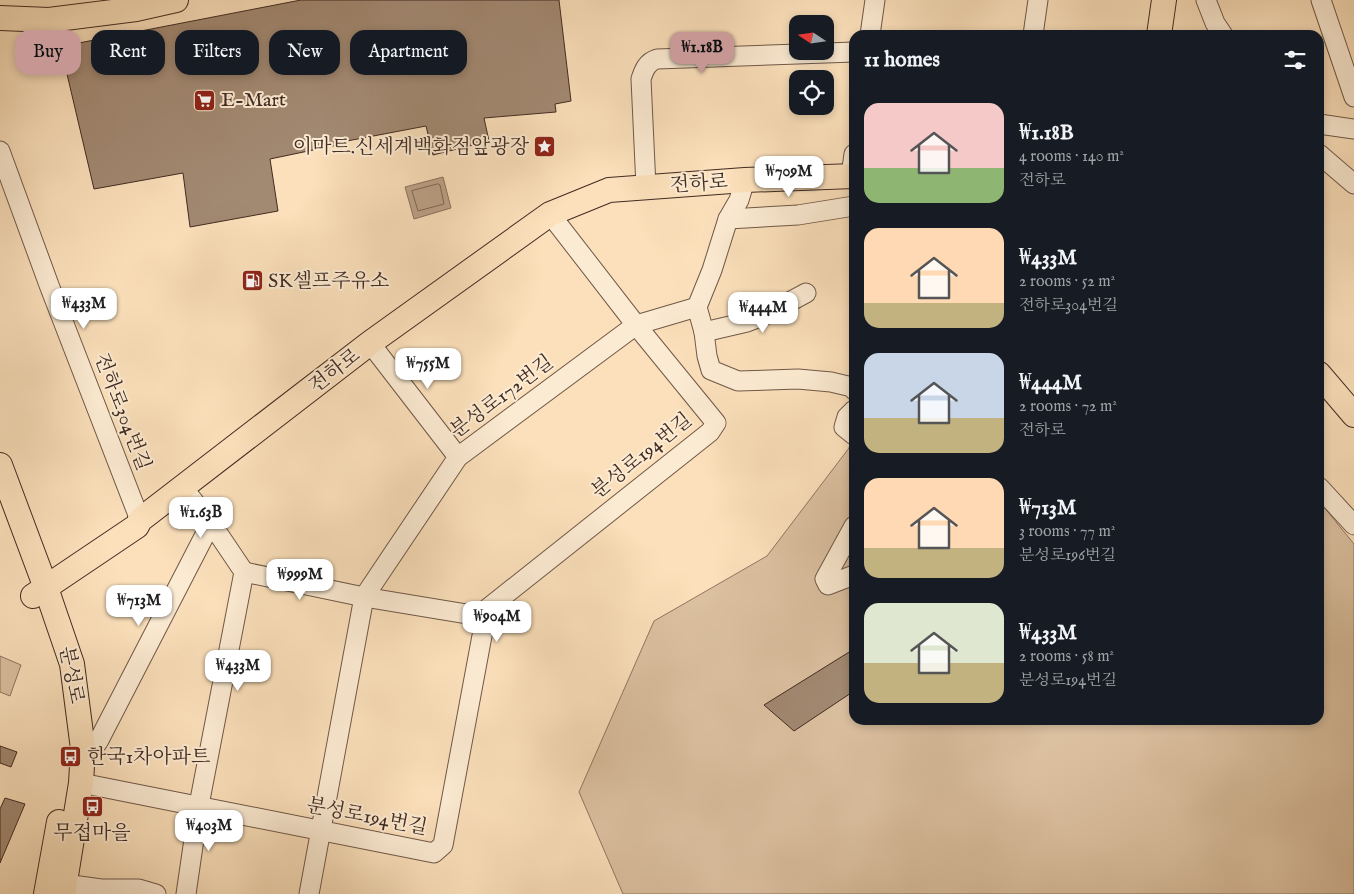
<!DOCTYPE html>
<html lang="en">
<head>
<meta charset="utf-8">
<style>
	:root { --surface:#171b24; --page:#20242c; --text:#f1f3f6; --muted:#9ea1a6; --accent:#c59692 }
	body { margin:0; font-family:"IM FELL English","Noto Serif KR",serif; background:var(--page); color:var(--text); height:100vh; display:flex; flex-direction:column; font-size:19px; white-space:nowrap }
	* { box-sizing:border-box; margin:0 }
	p { font-size:16px; color:var(--muted) }
	.icon { flex:none; width:28px; height:28px; fill:none; stroke:currentColor; stroke-width:2; stroke-linecap:round; stroke-linejoin:round }
	.map { position:relative; flex:1; overflow:hidden }
	.drawer { position:absolute; left:849px; top:30px; width:475px; height:695px; display:flex; flex-direction:column; background:var(--surface); border-radius:15px; box-shadow:0 2px 8px #0003 }
	.drawer>* { flex:none }
	.banner { position:absolute; left:15px; top:30px; width:475px; height:45px; display:flex; gap:10px }
	.needle { width:32px; rotate:283deg }
	.buttons { position:absolute; left:789px; top:15px; display:grid; gap:10px }
	.buttons a { display:grid; place-items:center; width:45px; height:45px; border-radius:10px; background:var(--surface); box-shadow:0 2px 8px #0003; font-size:25px }
	.price { position:absolute; translate:-50% -42px; padding:0 11px; border-radius:10px; background:#fff; color:#222; font-size:16px; line-height:32px; filter:drop-shadow(0 1px 2px #0008) }
	.price::after { content:''; position:absolute; left:50%; top:30px; width:15px; height:11px; margin-left:-8px; background:inherit; clip-path:polygon(0 0,100% 0,50% 100%) }
	.price.selected { background:var(--accent); color:#111 }
	ul { padding:0; list-style:none }
	li { display:flex; align-items:center; gap:15px; height:125px; padding:0 15px }
	li span { display:grid; place-items:center; flex:none; width:140px; height:100px; border-radius:15px; color:#555 }
	li>.icon { margin-inline-start:auto }
	span .icon { width:60px; height:60px; fill:#fffc; stroke-width:1 }
	li b { font-size:21px }
	h2 { display:flex; justify-content:space-between; align-items:center; height:60px; padding:0 15px; font-size:21px }
	.chip { padding:0 18px; border-radius:15px; background:var(--surface); box-shadow:0 2px 8px #0003; font-size:18px; line-height:45px }
	.chip.selected { background:var(--accent); color:#111 }
	.map>svg:first-child { display:block }
</style>
</head>
<body>
<div class="map">
<svg width="1354" height="894" viewBox="0 0 1354 894">
	<rect width="100%" height="100%" fill="#fbe0bb"/>
	<filter id="stains"><feTurbulence type="fractalNoise" baseFrequency=".004" numOctaves="4"/><feColorMatrix values="0 0 0 0 .2 0 0 0 0 .09 0 0 0 0 .02 0 0 0 .5 -.17"/></filter>
	<radialGradient id="worn" r=".72"><stop offset=".6" stop-color="#630" stop-opacity="0"/><stop offset="1" stop-color="#630" stop-opacity=".3"/></radialGradient>
	<!-- green -->
	<g fill="#dcc1a1" stroke="#8f7662">
		<path d="M854,426V720H1319V501L1354,544V894H623L579,792L654,621L767,556L849,448Z"/>
		<path d="M0,656L21,665L10,696L0,692Z"/>
	</g>
	<!-- water -->
	<path fill="#bca287" stroke="#8b725f" d="M443,177L451,208L414,219L405,187Z"/>
	<g fill="none" stroke-linecap="round" stroke-linejoin="round">
		<!-- shore -->
		<path stroke="#7f6654" stroke-width="1" d="M438,184L440,185L444,204L418,211L412,191Z"/>
	</g>
	<!-- building -->
	<g fill="#a28972" stroke="#422b22">
		<path d="M301,0H559L571,101L555,104L556,112L484,118L489,141L433,155L426,126L347,141L348,151L339,153L337,145L270,159L278,211L190,227L183,173L94,189L63,57L56,59L53,48Z"/>
		<path d="M854,649V691L794,731L764,705Z"/>
		<path d="M0,746L17,752L11,767L0,763Z"/>
		<path d="M5,798L25,804L0,863V809Z"/>
	</g>
	<g fill="none" stroke-linecap="round" stroke-linejoin="round">
		<defs>
			<g id="minor">
				<path d="M1206,0L1215,23L1223,35"/>
				<path d="M1321,0L1354,97"/>
				<path d="M870,35L875,0"/>
				<path d="M1033,35L1038,0"/>
				<path d="M1319,124L1354,129"/>
				<path d="M0,151L49,285L140,520"/>
				<path d="M1319,154L1354,184"/>
				<path d="M851,176L854,154"/>
				<path d="M745,180L739,200L728,219L712,270L697,307L704,332L707,356L711,370L738,381L798,379L831,382L852,387L854,390"/>
				<path d="M646,187L641,79C644,70 647,62 657,59L854,52"/>
				<path d="M728,219L798,215L854,206"/>
				<path d="M704,332L747,322L765,315L806,293"/>
				<path d="M370,343L458,457"/>
				<path d="M854,410L847,417L844,427L854,435"/>
				<path d="M1319,487L1354,525"/>
				<path d="M183,488L211,523L244,572"/>
				<path d="M854,526L825,579L828,585L854,575"/>
				<path d="M244,572L364,597L485,617"/>
				<path d="M83,749L98,742L211,523"/>
				<path d="M81,783L434,853L443,845L487,609L710,432L716,423L636,325L550,214"/>
				<path d="M65,884L101,889H139L156,894"/>
				<path d="M186,894L199,805L244,572"/>
				<path d="M309,894L364,597L458,457L636,325L697,307"/>
			</g>
			<g id="major">
				<path d="M0,18L49,20L136,9L176,0"/>
				<path d="M1159,35L1164,0"/>
				<path d="M1319,374L1354,415"/>
				<path d="M0,465L46,588L72,664L83,749L81,783L63,894"/>
				<path d="M33,596L137,526L140,520L370,343L550,214L609,190L745,180L854,176"/>
				<path d="M46,894L59,822"/>
			</g>
		</defs>
		<!-- minor casing -->
		<use href="#minor" stroke="#705848" stroke-width="21"/>
		<!-- major casing -->
		<use href="#major" stroke="#422b22" stroke-width="26"/>
		<!-- minor -->
		<use href="#minor" stroke="#fcebd3" stroke-width="19"/>
		<!-- major -->
		<use href="#major" stroke="#fbe0bb" stroke-width="24"/>
	</g>
	<!-- icons -->
	<defs>
		<symbol id="supermarket-square" viewBox="-11 -11 22 22"><rect x="-9" y="-9" width="18" height="18" rx="4" fill="#8f2418" stroke="#fcebd3"/><path d="M-6-5.5h2.5l.6 2H6L4.5 2H-2.5L-4.4-4H-6ZM-1.5 3.2a1.3 1.3 0 1 0 .1 0ZM3 3.2a1.3 1.3 0 1 0 .1 0Z" fill="#fff"/></symbol>
		<symbol id="sight-square" viewBox="-11 -11 22 22"><rect x="-9" y="-9" width="18" height="18" rx="4" fill="#8f2418" stroke="#fcebd3"/><path d="M0-6L1.8-2.2L6-1.7L2.9 1.2L3.7 5.4L0 3.3L-3.7 5.4L-2.9 1.2L-6-1.7L-1.8-2.2Z" fill="#fff"/></symbol>
		<symbol id="fuel-square" viewBox="-11 -11 22 22"><rect x="-9" y="-9" width="18" height="18" rx="4" fill="#8f2418" stroke="#fcebd3"/><path d="M-5.5-6h7V0h2V4h1.3V-2.5L3-4.5l.8-.8L6-3V5H2.5V1h-1V6h-7ZM-4.2-4.7v3.2H.2V-4.7Z" fill="#fff"/></symbol>
		<symbol id="bus-square" viewBox="-11 -11 22 22"><rect x="-9" y="-9" width="18" height="18" rx="4" fill="#8f2418" stroke="#fcebd3"/><path d="M-5-6H5V4H4V6H2V4H-2V6H-4V4H-5ZM-3.5-4V0h7V-4ZM-3.5 1.2v1.5H-2V1.2ZM2 1.2v1.5H3.5V1.2Z" fill="#fff"/></symbol>
	</defs>
	<g fill-rule="evenodd">
		<use href="#supermarket-square" x="192" y="88" width="25" height="25"/>
		<use href="#sight-square" x="532" y="134" width="25" height="25"/>
		<use href="#fuel-square" x="240" y="268" width="25" height="25"/>
		<use href="#bus-square" x="58" y="744" width="25" height="25"/>
		<use href="#bus-square" x="80" y="794" width="25" height="25"/>
	</g>
	<g text-anchor="middle" dominant-baseline="central" stroke-width="4" stroke-linejoin="round" paint-order="stroke">
		<!-- poi labels -->
		<g font-size="20" fill="#422b22" stroke="#fcebd3" text-anchor="start">
			<text x="221" y="100">E-Mart</text>
			<text x="529" y="147" text-anchor="end">이마트.신세계백화점앞광장</text>
			<text x="268" y="281">SK셀프주유소</text>
			<text x="87" y="757">한국1차아파트</text>
			<text x="92" y="833" text-anchor="middle">무접마을</text>
		</g>
		<!-- street labels -->
		<g font-size="20" fill="#422b22" stroke="#fcebd3">
			<text transform="translate(699 184) rotate(-4)">전하로</text>
			<text transform="translate(335 371) rotate(-38)">전하로</text>
			<text transform="translate(502 397) rotate(-37)">분성로172번길</text>
			<text transform="translate(122 412) rotate(69)">전하로304번길</text>
			<text transform="translate(642 456) rotate(-39)">분성로194번길</text>
			<text transform="translate(71 675) rotate(79)">분성로</text>
			<text transform="translate(367 817) rotate(11)">분성로194번길</text>
		</g>
	</g>
	<rect width="100%" height="100%" filter="url(#stains)"/>
	<rect width="100%" height="100%" fill="url(#worn)"/>
</svg>
<div class="buttons">
<a><svg class="needle" viewBox="-14 -14 28 28"><path d="M0-13l5 13h-10z" fill="#e53935"/><path d="M0 13l5-13h-10z" fill="#9ea1a6"/></svg></a>
<a><svg class="icon" aria-label="locate" viewBox="0 0 24 24"><circle cx="12" cy="12" r="6"/><path d="M12 2v4M12 18v4M2 12h4M18 12h4"/></svg></a>
</div>
<b class="price selected" style="left:702px;top:74px">₩1.18B</b>
<b class="price" style="left:789px;top:198px">₩709M</b>
<b class="price" style="left:84px;top:330px">₩433M</b>
<b class="price" style="left:763px;top:334px">₩444M</b>
<b class="price" style="left:428px;top:390px">₩755M</b>
<b class="price" style="left:201px;top:539px">₩1.63B</b>
<b class="price" style="left:300px;top:601px">₩999M</b>
<b class="price" style="left:139px;top:627px">₩713M</b>
<b class="price" style="left:497px;top:643px">₩904M</b>
<b class="price" style="left:238px;top:692px">₩433M</b>
<b class="price" style="left:209px;top:852px">₩403M</b>
<div class="banner">
<a class="chip selected">Buy</a>
<a class="chip">Rent</a>
<a class="chip">Filters</a>
<a class="chip">New</a>
<a class="chip">Apartment</a>
</div>
<section class="drawer">
<h2>11 homes<svg class="icon" aria-label="filters" viewBox="0 0 24 24"><path d="M4 7h16M4 17h16"/><circle cx="9" cy="7" r="2"/><circle cx="15" cy="17" r="2"/></svg></h2>
<ul>
<li><span style="background:linear-gradient(#f6c9c9 65%,#8fb573 0)"><svg class="icon" aria-label="home" viewBox="0 0 24 24"><path d="M3 11l9-7 9 7M6 9v11h12V9"/></svg></span><div><b>₩1.18B</b><p>4 rooms · 140 m²</p><p>전하로</p></div></li>
<li><span style="background:linear-gradient(#ffd9b3 75%,#c2b280 0)"><svg class="icon" aria-label="home" viewBox="0 0 24 24"><path d="M3 11l9-7 9 7M6 9v11h12V9"/></svg></span><div><b>₩433M</b><p>2 rooms · 52 m²</p><p>전하로304번길</p></div></li>
<li><span style="background:linear-gradient(#c9d6e8 65%,#c2b280 0)"><svg class="icon" aria-label="home" viewBox="0 0 24 24"><path d="M3 11l9-7 9 7M6 9v11h12V9"/></svg></span><div><b>₩444M</b><p>2 rooms · 72 m²</p><p>전하로</p></div></li>
<li><span style="background:linear-gradient(#ffd9b3 70%,#c2b280 0)"><svg class="icon" aria-label="home" viewBox="0 0 24 24"><path d="M3 11l9-7 9 7M6 9v11h12V9"/></svg></span><div><b>₩713M</b><p>3 rooms · 77 m²</p><p>분성로196번길</p></div></li>
<li><span style="background:linear-gradient(#dfe7d0 60%,#c2b280 0)"><svg class="icon" aria-label="home" viewBox="0 0 24 24"><path d="M3 11l9-7 9 7M6 9v11h12V9"/></svg></span><div><b>₩433M</b><p>2 rooms · 58 m²</p><p>분성로194번길</p></div></li>
</ul>
</section>
</div>
</body>
</html>
